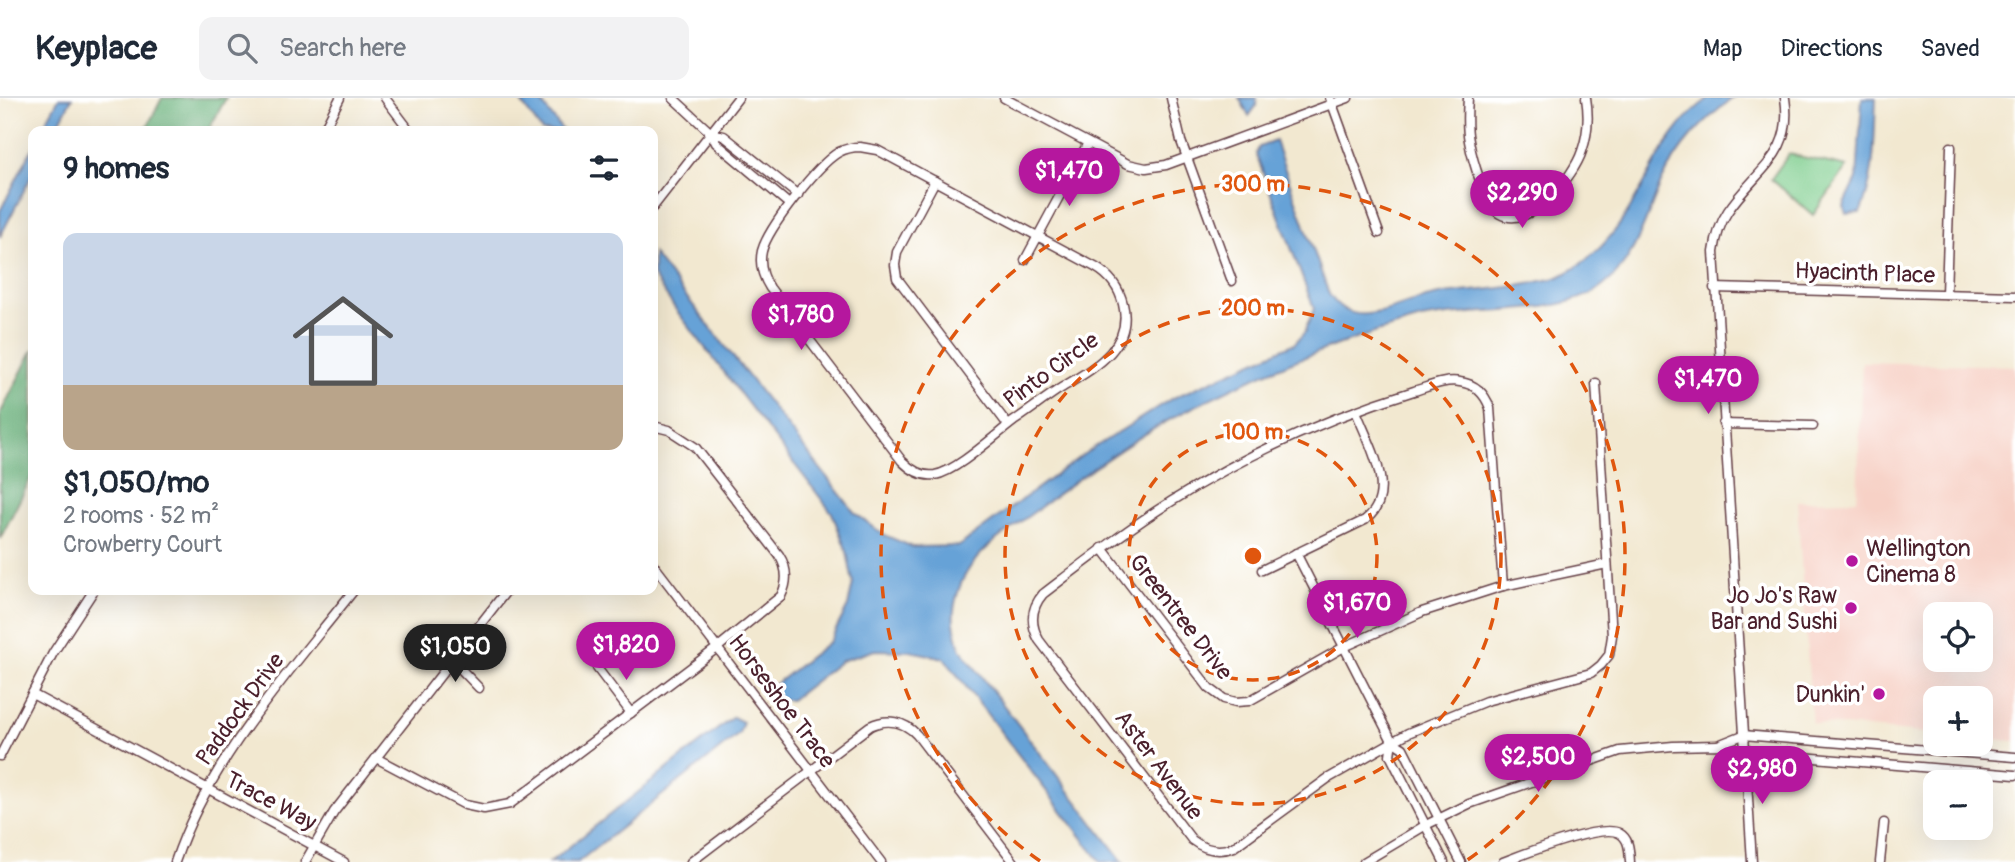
<!DOCTYPE html>
<html lang="en">
<head>
<meta charset="utf-8">
<style>
	:root { --surface:#fff; --page:#f2f2f3; --text:#1f2937; --muted:#747a83; --line:#e0e1e3; --accent:#b5179e }
	body { margin:0; font-family:Pangolin,sans-serif; background:var(--page); color:var(--text); height:100vh; display:flex; flex-direction:column; font-size:26px; white-space:nowrap }
	* { box-sizing:border-box; margin:0 }
	p { font-size:23px; color:var(--muted) }
	.icon { flex:none; width:38px; height:38px; fill:none; stroke:currentColor; stroke-width:2; stroke-linecap:round; stroke-linejoin:round }
	.map { position:relative; flex:1; overflow:hidden }
	.sheet { position:absolute; left:28px; top:28px; width:630px; height:469px; display:flex; flex-direction:column; background:var(--surface); border-radius:14px; box-shadow:0 7px 28px #0002 }
	.sheet>* { flex:none }
	.fabs { position:absolute; left:1923px; top:504px; display:grid; gap:14px }
	.fabs a { display:grid; place-items:center; width:70px; height:70px; border-radius:14px; background:var(--surface); box-shadow:0 7px 28px #0002; font-size:35px }
	.price { position:absolute; translate:-50% -60px; padding:0 16px; border-radius:24px; background:var(--accent); color:#fff; font-size:23px; line-height:46px; filter:drop-shadow(0 2px 4px #0008) }
	.price::after { content:''; position:absolute; left:50%; top:42px; width:21px; height:16px; margin-left:-10px; background:inherit; clip-path:polygon(0 0,100% 0,50% 100%) }
	.price.on { background:#222; color:#fff }
	ul { padding:0; list-style:none }
	li { display:grid; align-content:center; gap:14px; height:371px; padding:0 35px }
	li+li { border-top:2px solid var(--line) }
	li span { display:grid; place-items:center; height:217px; border-radius:14px; color:#555 }
	li>.icon { margin-inline-start:auto }
	span .icon { width:126px; height:126px; fill:#fffc; stroke-width:1 }
	li b { font-size:30px }
	h2 { display:flex; justify-content:space-between; align-items:center; height:84px; padding:0 35px; font-size:30px }
	header { display:flex; align-items:center; gap:42px; box-sizing:border-box; height:98px; padding:0 35px; background:var(--surface); border-bottom:2px solid var(--line) }
	header strong { font-size:33px }
	nav { display:flex; gap:38px; margin-inline-start:auto; font-size:24px }
	.search { width:490px; height:63px; background:var(--page); display:flex; align-items:center; gap:18px; box-sizing:border-box; padding:0 24px; border-radius:14px; color:var(--muted); font-size:26px }
	.map>svg:first-child { display:block }
</style>
</head>
<body>
<header>
<strong>Keyplace</strong>
<div class="search"><svg class="icon" aria-label="search" viewBox="0 0 24 24"><circle cx="10" cy="10" r="6"/><path d="M15 15l6 6"/></svg>Search here</div>
<nav><a>Map</a><a>Directions</a><a>Saved</a></nav>
</header>
<div class="map">
<svg width="2015" height="764" viewBox="0 0 2015 764">
	<rect width="100%" height="100%" fill="#fff"/>
	<filter id="ink" filterUnits="userSpaceOnUse"><feTurbulence type="fractalNoise" baseFrequency=".0143" numOctaves="2"/><feDisplacementMap in="SourceGraphic" scale="14" xChannelSelector="R" yChannelSelector="G"/><feConvolveMatrix kernelMatrix="1 2 1 2 8 2 1 2 1" color-interpolation-filters="sRGB"/></filter>
	<filter id="wash" filterUnits="userSpaceOnUse"><feTurbulence type="fractalNoise" baseFrequency=".00686" numOctaves="4" result="noise"/><feDisplacementMap in="SourceGraphic" scale="28" xChannelSelector="R" yChannelSelector="G"/><feGaussianBlur stdDeviation="1.57" result="paint"/><feColorMatrix in="noise" values="0 0 0 0 0 0 0 0 0 0 0 0 0 0 0 0 0 1.4 0 .05"/><feComposite in="paint" operator="in"/></filter>
	<g filter="url(#wash)">
		<rect width="100%" height="100%" fill="#f2e8d0"/>
		<!-- built -->
		<path fill="#f7d1c6" fill-rule="evenodd" d="M1862,264L2015,268V643L1981,640V600H1936L1935,636L1812,625L1797,403L1857,402ZM1936,516H1981V562H1936Z"/>
		<!-- green -->
		<path fill="#7fce8e" stroke="#64765c" stroke-width="2" d="M1789,56L1847,69L1813,117L1771,81Z"/>
		<!-- forest -->
		<g fill="#67b179" stroke="#586852" stroke-width="2">
			<path d="M162,0H226L208,33H145Z"/>
			<path d="M33,251V376L0,441V316Z"/>
		</g>
		<!-- water -->
		<g fill="#66a2d7" stroke="#586081" stroke-width="2">
			<path d="M59,0H72L55,33H41Z"/>
			<path d="M518,0H538L563,33H542Z"/>
			<path d="M1239,0H1256L1257,7L1249,18Z"/>
			<path d="M1709,0H1733C1702,24 1679,47 1662,83C1646,118 1635,164 1603,188C1562,220 1469,209 1418,222C1336,244 1253,277 1178,317C1128,344 1082,377 1038,411C1013,430 983,447 967,474C959,487 952,509 954,525C955,533 958,542 960,550L1123,764H1101L944,560L910,553L875,552L841,563L791,602H780L771,595L773,588L830,543L848,508L853,485L847,454L832,415L676,212L653,178V156L855,415L884,437L913,449L959,448L1084,356L1171,301L1295,245L1304,235L1314,211L1256,56L1259,49L1275,43L1329,196C1352,232 1386,211 1419,202C1458,190 1501,194 1541,183C1547,182 1555,181 1561,178C1643,137 1642,48 1709,0Z"/>
			<path d="M1862,0H1876C1874,39 1876,79 1860,115L1846,116L1844,108L1857,81Z"/>
			<path d="M33,49V75L0,139V113Z"/>
			<path d="M733,619L743,624L739,636L578,764H550Z"/>
		</g>
	</g>
	<g filter="url(#ink)">
		<g fill="none" stroke-linecap="round" stroke-linejoin="round">
			<defs>
				<g id="minor">
					<path d="M385,0L410,33"/>
					<path d="M673,0L711,35L716,45L789,106"/>
					<path d="M1004,0L1128,66L1146,70L1166,67L1348,0"/>
					<path d="M1171,0L1181,43L1232,183"/>
					<path d="M1330,0L1379,135"/>
					<path d="M1468,0C1467,14 1466,29 1469,43C1472,60 1485,107 1500,116C1531,133 1574,78 1582,53C1588,36 1589,18 1586,0"/>
					<path d="M323,33L340,0"/>
					<path d="M711,35L724,38L798,97"/>
					<path d="M860,49L877,52L1095,169C1109,177 1119,189 1123,206C1134,251 1090,272 1058,292C1043,302 1029,313 1014,323C995,337 957,373 935,377C922,379 911,372 902,363L770,190C763,179 759,166 762,153C768,130 818,66 839,54C845,51 853,49 860,49Z"/>
					<path d="M935,83L897,154L895,167L897,180L1008,327"/>
					<path d="M653,109L738,0"/>
					<path d="M1025,162L1088,45"/>
					<path d="M1714,190L2015,198"/>
					<path d="M1946,196L1951,49"/>
					<path d="M1723,326L1813,328"/>
					<path d="M1102,450L1209,590L1224,601L1236,604L1249,603L1344,549L1422,514L1503,488L1607,466"/>
					<path d="M1296,455L1392,643"/>
					<path d="M653,466L881,764"/>
					<path d="M1262,472L1365,422C1400,396 1368,345 1356,313"/>
					<path d="M1503,488L1490,310C1485,296 1475,286 1460,284C1445,281 1428,289 1414,293C1329,319 1247,356 1172,403C1127,431 1085,464 1043,496C1031,510 1030,526 1039,542L1192,742C1205,752 1218,755 1234,749L1327,681L1408,635L1486,603L1591,575L1601,567L1609,557L1612,538L1596,285"/>
					<path d="M452,562L479,590"/>
					<path d="M597,570L631,615"/>
					<path d="M32,596L344,764"/>
					<path d="M1718,647L1743,637L2015,659"/>
					<path d="M0,658L53,555L94,492"/>
					<path d="M376,660L465,707L484,711L510,706L717,550L781,498C788,484 788,471 779,457L695,349L669,332L653,328"/>
					<path d="M175,764C210,660 287,577 354,492"/>
					<path d="M305,764L334,714L507,492"/>
					<path d="M691,764L870,628C887,620 904,623 917,637L1014,764"/>
					<path d="M1364,764L1426,727L1469,706L1620,653L1673,648L1718,647L1744,654L2015,677"/>
					<path d="M1444,764L1390,657L1392,643L1403,650L1461,764"/>
					<path d="M1503,764C1524,756 1601,725 1619,735C1630,741 1629,753 1630,764"/>
					<path d="M1752,764L1714,154C1716,139 1720,125 1728,113C1756,71 1794,58 1785,0"/>
					<path d="M1880,764L1884,725"/>
				</g>
			</defs>
			<!-- minor casing -->
			<use href="#minor" stroke="#633d44" stroke-width="11"/>
			<!-- minor -->
			<use href="#minor" stroke="#fff" stroke-width="8"/>
		</g>
	</g>
	<!-- distance rings -->
	<g fill="none" stroke="#e0560e" stroke-width="3.5" stroke-dasharray="12 9">
		<circle cx="1253" cy="458" r="124"/>
		<circle cx="1253" cy="458" r="248"/>
		<path d="M1040 763A372 372 0 1 1 1466 763"/>
	</g>
	<!-- markers -->
	<g fill="#b5179e" stroke="#fff" stroke-width="2.5">
		<circle cx="1852" cy="463" r="7"/>
		<circle cx="1851" cy="510" r="7"/>
		<circle cx="1879" cy="596" r="7"/>
	</g>
	<g text-anchor="middle" dominant-baseline="central" stroke-width="7" stroke-linejoin="round" paint-order="stroke">
		<!-- street labels -->
		<g font-size="23" fill="#4a1f2b" stroke="#fff">
			<text transform="translate(1865 175) rotate(2)">Hyacinth Place</text>
			<text transform="translate(1051 272) rotate(-36)">Pinto Circle</text>
			<text transform="translate(1181 519) rotate(52)">Greentree Drive</text>
			<text transform="translate(782 603) rotate(53)">Horseshoe Trace</text>
			<text transform="translate(240 611) rotate(-54)">Paddock Drive</text>
			<text transform="translate(1159 667) rotate(53)">Aster Avenue</text>
			<text transform="translate(271 703) rotate(28)">Trace Way</text>
		</g>
		<!-- poi labels -->
		<g font-size="23" fill="#4a1f2b" stroke="#fff" text-anchor="end">
			<text x="1866" y="450" text-anchor="start">Wellington<tspan x="1866" dy="26">Cinema 8</tspan></text>
			<text x="1837" y="497">Jo Jo's Raw<tspan x="1837" dy="26">Bar and Sushi</tspan></text>
			<text x="1865" y="596">Dunkin'</text>
		</g>
	</g>
	<circle cx="1253" cy="458" r="10" fill="#e0560e" stroke="#fff" stroke-width="3.5"/>
	<g font-size="21" text-anchor="middle" font-weight="bold" fill="#e0560e" stroke="#fff" stroke-width="7" stroke-linejoin="round" paint-order="stroke">
		<text x="1253" y="93">300 m</text>
		<text x="1253" y="217">200 m</text>
		<text x="1253" y="341">100 m</text>
	</g>
</svg>
<div class="fabs">
<a><svg class="icon" aria-label="locate" viewBox="0 0 24 24"><circle cx="12" cy="12" r="6"/><path d="M12 2v4M12 18v4M2 12h4M18 12h4"/></svg></a>
<a>+</a>
<a>−</a>
</div>
<b class="price" style="left:1069px;top:110px">$1,470</b>
<b class="price" style="left:1522px;top:132px">$2,290</b>
<b class="price" style="left:801px;top:254px">$1,780</b>
<b class="price" style="left:1708px;top:318px">$1,470</b>
<b class="price" style="left:1357px;top:542px">$1,670</b>
<b class="price" style="left:626px;top:584px">$1,820</b>
<b class="price on" style="left:455px;top:586px">$1,050</b>
<b class="price" style="left:1538px;top:696px">$2,500</b>
<b class="price" style="left:1762px;top:708px">$2,980</b>
<section class="sheet">
<h2>9 homes<svg class="icon" aria-label="filters" viewBox="0 0 24 24"><path d="M4 7h16M4 17h16"/><circle cx="9" cy="7" r="2"/><circle cx="15" cy="17" r="2"/></svg></h2>
<ul>
<li><span style="background:linear-gradient(#c9d6e8 70%,#b9a48a 0)"><svg class="icon" aria-label="home" viewBox="0 0 24 24"><path d="M3 11l9-7 9 7M6 9v11h12V9"/></svg></span><div><b>$1,050/mo</b><p>2 rooms · 52 m²</p><p>Crowberry Court</p></div></li>
</ul>
</section>
</div>
</body>
</html>
